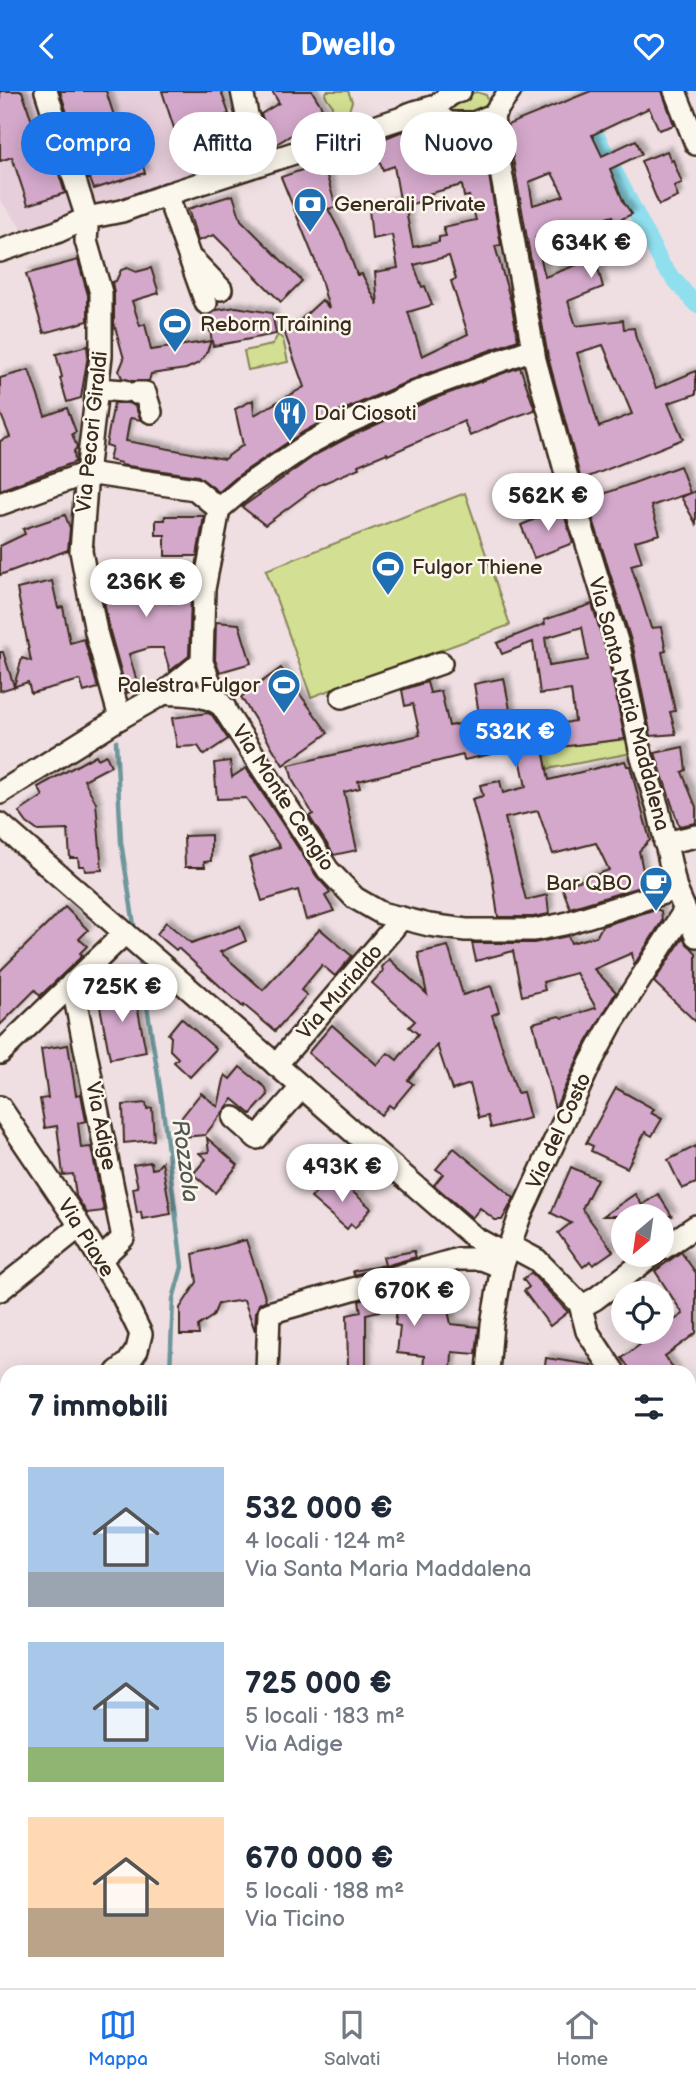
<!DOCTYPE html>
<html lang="it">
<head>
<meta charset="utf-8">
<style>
	:root { --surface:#fff; --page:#f6f6f7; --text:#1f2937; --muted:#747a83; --line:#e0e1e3; --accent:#1a73e8 }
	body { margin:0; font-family:"Balsamiq Sans",sans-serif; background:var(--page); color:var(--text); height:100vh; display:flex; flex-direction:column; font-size:26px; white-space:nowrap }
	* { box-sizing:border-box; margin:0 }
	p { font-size:23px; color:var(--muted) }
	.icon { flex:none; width:38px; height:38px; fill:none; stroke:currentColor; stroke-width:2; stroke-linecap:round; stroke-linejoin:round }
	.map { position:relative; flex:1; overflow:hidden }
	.side { position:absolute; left:0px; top:1274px; width:696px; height:623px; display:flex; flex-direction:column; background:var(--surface); border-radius:21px 21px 0 0; box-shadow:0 4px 18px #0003 }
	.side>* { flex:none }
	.banner { position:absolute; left:21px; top:21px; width:654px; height:63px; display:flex; gap:14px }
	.needle { width:46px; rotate:209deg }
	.tools { position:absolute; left:611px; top:1113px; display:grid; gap:14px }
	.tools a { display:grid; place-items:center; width:63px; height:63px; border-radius:50%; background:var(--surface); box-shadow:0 4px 18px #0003; font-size:35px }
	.price { position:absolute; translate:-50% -60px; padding:0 16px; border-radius:24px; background:#fff; color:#222; font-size:23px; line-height:46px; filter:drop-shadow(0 2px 4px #0008) }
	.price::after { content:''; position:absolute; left:50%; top:42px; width:21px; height:16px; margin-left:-10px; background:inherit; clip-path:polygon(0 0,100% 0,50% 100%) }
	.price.selected { background:var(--accent); color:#fff }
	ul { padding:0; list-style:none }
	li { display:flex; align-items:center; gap:21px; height:175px; padding:0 28px }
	li span { display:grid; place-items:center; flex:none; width:196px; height:140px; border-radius:0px; color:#555 }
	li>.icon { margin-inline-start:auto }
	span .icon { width:84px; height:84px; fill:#fffc; stroke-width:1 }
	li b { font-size:30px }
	h2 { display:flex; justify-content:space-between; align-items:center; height:84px; padding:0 28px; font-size:30px }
	.pill { padding:0 24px; border-radius:32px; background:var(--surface); box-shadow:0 4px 18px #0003; font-size:24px; line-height:63px }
	.pill.selected { background:var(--accent); color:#fff }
	header { display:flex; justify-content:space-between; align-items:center; height:91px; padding:0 28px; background:var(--accent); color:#fff; font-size:32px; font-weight:700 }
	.tab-bar { display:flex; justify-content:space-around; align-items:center; height:98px; border-top:2px solid var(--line); background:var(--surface); font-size:19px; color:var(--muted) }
	.tab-bar a { display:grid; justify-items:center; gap:4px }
	.tab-bar .selected { color:var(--accent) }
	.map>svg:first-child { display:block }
</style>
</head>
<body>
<header><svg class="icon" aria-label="back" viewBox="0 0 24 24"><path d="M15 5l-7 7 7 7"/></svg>Dwello<svg class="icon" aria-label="heart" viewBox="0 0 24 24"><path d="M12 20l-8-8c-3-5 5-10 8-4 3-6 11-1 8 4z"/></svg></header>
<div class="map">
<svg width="696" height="1897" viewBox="0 0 696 1897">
	<defs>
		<filter id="shadow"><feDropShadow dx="4.5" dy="-4.5" stdDeviation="2" flood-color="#0004"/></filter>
	</defs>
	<rect width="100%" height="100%" fill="#efdfe2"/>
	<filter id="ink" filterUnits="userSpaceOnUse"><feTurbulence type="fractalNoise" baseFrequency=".0143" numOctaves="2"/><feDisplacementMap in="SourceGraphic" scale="14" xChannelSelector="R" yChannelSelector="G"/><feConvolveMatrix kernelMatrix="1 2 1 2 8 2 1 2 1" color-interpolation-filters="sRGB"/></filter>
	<g filter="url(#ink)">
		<!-- built -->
		<path fill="#e7cedb" d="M0,0H219L254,71L35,156L0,109Z"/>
		<!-- green -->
		<g fill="#d3e093" stroke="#878558" stroke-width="2">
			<path d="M327,0H348L352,10L349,20L340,26L331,23L332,14L325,4Z"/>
			<path d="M477,1L486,4L490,15L460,27L447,21L448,11L455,6Z"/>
			<path d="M278,244L283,248L288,271L248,279L244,260L272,254Z"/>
			<path d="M465,402L510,534L311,606L266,479Z"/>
			<path d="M628,648L632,662L547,678L543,658Z"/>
		</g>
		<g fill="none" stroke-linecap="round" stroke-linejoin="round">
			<!-- stream -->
			<g stroke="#6e979b" stroke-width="4.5">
				<path d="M116,650L121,751L134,834"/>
				<path d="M139,864L162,1010L182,1176L173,1208L170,1281"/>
				<path d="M148,1897L149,1890"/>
			</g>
			<!-- canal -->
			<path stroke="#90dfee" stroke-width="16" d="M596,43L663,175L696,214"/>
		</g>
		<!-- building -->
		<g fill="#d4a8cb" stroke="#3b2a1e" stroke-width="2" fill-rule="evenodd" filter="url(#shadow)">
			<path d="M0,0H22L40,55L45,54L51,76L56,74L65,102L28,114L12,66L0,70Z"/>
			<path d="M60,0H106L117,34L129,30L145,82L94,98L90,88H88Z"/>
			<path d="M162,0H221L229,23L215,28L225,58L185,71Z"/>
			<path d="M272,0H312L326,23L273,55L261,23L279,12Z"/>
			<path d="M591,0H662L674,34L659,39L649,17L592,44L602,65L636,49L642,63L610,78L624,112L632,123L614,132L613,125L536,146L545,186L595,167L603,196L568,210L576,235L623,229L624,238L634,237L636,247L656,297L696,280V303L668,312L683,348L581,389L548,266L507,34ZM552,82L564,105L533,114L529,91ZM603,254L632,323L599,336L577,262Z"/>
			<path d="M403,40L413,64L482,44L501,154L495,155L511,211L518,249L423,284L339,321L303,341L239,384L219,401L198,385L121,374V372L109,369L112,356L106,354L114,312H128L135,315L141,329L130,327L126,350L224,368L243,354L235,318L253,309L254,324L304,296L285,243L322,209L329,217L316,172L281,86L323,72L336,116L328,118L344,148L357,184L362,183L378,214L375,181L398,177L392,144L372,148L369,118L400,109L394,75L383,79L373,52ZM462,94L464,106L469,105L476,129L443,136L446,145L439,146V151L413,156L405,115L429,108L428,103ZM449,165L456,188L451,190L468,243L422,265L408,221L432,214L425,195L422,196L414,174Z"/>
			<path d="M667,60L671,70L673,69L682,92L674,95L678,106L659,114L641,70Z"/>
			<path d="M233,104L241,129L302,190L281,211L214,144L198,150L188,118Z"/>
			<path d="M78,169L88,204V230L44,242L26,183Z"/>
			<path d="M127,177L136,181L151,177L159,202L132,210L140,235L145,233L151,259L211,250L206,263L199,272L186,278L151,283L149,290H132L122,287L119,280L124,268L114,232V202L112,191L116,190L121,179Z"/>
			<path d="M236,216L272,222L276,243L213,255L207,225L217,219Z"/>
			<path d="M87,255L88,264L81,307L67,311L60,287L62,286L56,263Z"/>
			<path d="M520,276L535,319L500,331L470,345L464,330L388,364L387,362L358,374L359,377L319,394L265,434L242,416L317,363L351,345L433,308Z"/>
			<path d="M29,279L45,325L67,317L76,341L72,343L77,356L74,360L75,371L0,399V350L10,346L0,321V287Z"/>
			<path d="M680,375L690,402L651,415L660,443L635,450L642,471L631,474L651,537L661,536L666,560L662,561L675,620L670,621L676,643L651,645L633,556L587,409Z"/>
			<path d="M696,400V433L681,406Z"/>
			<path d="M562,417L573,452L534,467L521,434Z"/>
			<path d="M65,424L70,437L68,459L0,484V455L25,443L23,438Z"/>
			<path d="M165,425H204L197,465H165V444H156V429H165Z"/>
			<path d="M110,479L112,487L148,484L149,479L171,480L170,512L191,506L189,565L170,580L163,557H149L129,563L139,598L127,602L109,537L99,483Z"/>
			<path d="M52,490L58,517L63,516L70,552L84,548L98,597L84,601L80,589L31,602L28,591L0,600V561H3L14,595L22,567L31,570L17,498Z"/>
			<path d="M592,513L607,563L625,648L543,658L549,689L625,670L627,675H630L650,749L639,760L646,794L570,817L562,796L609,779L596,752L553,763L538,720L505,727L526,809L547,804L549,823L533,826H498L492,783L472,708L483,705L480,694L500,690L503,702L526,696L518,657L464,669L463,664L358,690L360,697L344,701L357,759L334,764L309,725L313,723L293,690L289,674L420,644L413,613L405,615L402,599L427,591L430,602L441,600L449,635L480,629L474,593L504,587L512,629L525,626L528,648L566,642L564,632L575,630L571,599L540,603L533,551L502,563L497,552L545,533L544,529ZM582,536L588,569L549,575L545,547Z"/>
			<path d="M216,531L239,533L251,572L220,581L215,569Z"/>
			<path d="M281,577L328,642L283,674L241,606Z"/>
			<path d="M208,622L212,624L228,648L204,664L198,655L177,656L172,627Z"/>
			<path d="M683,656L686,679L682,681L696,716V732L679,735L655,662Z"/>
			<path d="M96,664L98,668L106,664L111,675L84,689L96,712L102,779L85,780L84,775H79L78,767H70L68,739L38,740L27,732L19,721L43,705L38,696Z"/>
			<path d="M230,670L232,686L246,677L317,786L328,798L330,802L325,805L334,820L306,829L298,799L262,810L249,767L280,756L246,707L217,708L214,672Z"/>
			<path d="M211,744V770L204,771L205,776H185L184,745Z"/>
			<path d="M65,816L88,839L79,848L87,855L80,862L83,864L40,905L35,899L0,934V880Z"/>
			<path d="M656,818L661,820L662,830L634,874L632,862L594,878L616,901L579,965L555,1018L533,932L559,925L563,927L596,917L576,882L543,891L545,899L522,905L513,860L476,870L472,852H534L568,845L571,852L597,845L602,835Z"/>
			<path d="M166,831L191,852L240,835L246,850L220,861L263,899L320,838L352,865L335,885L322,874L301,899L307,904L275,940L244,914L243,916L178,857L176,859L157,843Z"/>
			<path d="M683,847L696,862V931L654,891Z"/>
			<path d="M448,855L463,904L491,895L499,921L492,924L517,1002L523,1001L530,1027L491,1037L488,1025L479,1027L470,993L452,999L437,954L408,989L413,993L393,1017L389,1014L381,1024L308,962L332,934L377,974L388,962L397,969L418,943L409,936L415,930L372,892L383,880L382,876L389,868L427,903L418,862Z"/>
			<path d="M134,898L146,961L110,968L98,905Z"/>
			<path d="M181,927L216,958L190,986L174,971L178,967L170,959L171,946L168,943Z"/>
			<path d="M68,954L76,1004L81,1003L86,1030L78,1032L81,1057L91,1056L104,1120L87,1122L76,1105L73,1083L63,1084L57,1035L45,1037L40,1008L48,1007L41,958Z"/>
			<path d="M240,976L265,996L268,1004L251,1023L233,1008L205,1044L182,1046L188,1038L178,1031L201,1002L218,1016L225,984L230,988Z"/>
			<path d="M616,997L654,1018L651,1022L662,1028L652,1045L645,1041L627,1077L591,1060L593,1055L586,1052Z"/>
			<path d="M146,1012L147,1018L152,1017L154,1049L124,1052L123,1014Z"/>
			<path d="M207,1047L238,1074L215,1102L193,1083L206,1068L199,1062L209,1061Z"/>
			<path d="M696,1055V1092L682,1098L668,1069Z"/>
			<path d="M454,1057L514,1107L502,1129H495L480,1117L472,1127L434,1094L443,1083L436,1078Z"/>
			<path d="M151,1071L152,1078L157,1077L162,1071L171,1123L142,1128L141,1121L137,1122L133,1097L138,1096L133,1074Z"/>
			<path d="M571,1076L597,1088L582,1118L613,1160L593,1174L590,1170L583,1176L558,1142L571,1132L551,1122Z"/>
			<path d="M337,1087L371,1117L355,1137L351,1133L347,1138L311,1107L323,1093L328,1098Z"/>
			<path d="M635,1103L642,1114L658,1103L672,1125H603Z"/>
			<path d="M246,1149L266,1209L259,1213L256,1221L255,1240L244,1209L218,1213L213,1225L198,1235L199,1244H180V1217L197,1191L193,1163Z"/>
			<path d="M414,1160L416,1166L354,1184L353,1180L385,1174L383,1166Z"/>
			<path d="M681,1161L696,1182V1242L665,1265L676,1281H632L622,1267L657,1241H662V1238L683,1223L655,1180Z"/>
			<path d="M531,1182L568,1221L550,1235L524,1200L529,1196L523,1188Z"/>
			<path d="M422,1192H428L429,1195L442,1192L451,1233L479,1236L476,1263L452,1261L451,1281H423L424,1265L397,1262L400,1235L395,1234L397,1216L366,1223V1281H348L347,1224L361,1221L359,1210Z"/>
			<path d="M546,1267L592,1274V1281H544Z"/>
		</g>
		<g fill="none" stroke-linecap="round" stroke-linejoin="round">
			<defs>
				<g id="minor">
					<path d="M46,0L87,127"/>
					<path d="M242,0L247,24L265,71"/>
					<path d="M675,0L696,53"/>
					<path d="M493,24L496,53L535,269L571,401L620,560L641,663L658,717L676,798L696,845"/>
					<path d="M411,30L443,28L449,32H474L493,24L510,0"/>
					<path d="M167,103L206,212"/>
					<path d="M87,137L86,150L101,202V265L87,382L81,460L96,541L120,627"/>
					<path d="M0,160L57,141L87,127L122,120L171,102L402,27C413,18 430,20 440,12C448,6 448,3 460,0"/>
					<path d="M195,171L221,198"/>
					<path d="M533,258L428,296L345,333L310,352L246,395L219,418L204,498L202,571L215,604L328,779L355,807L381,822L429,834L466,839H534L564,833L676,798"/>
					<path d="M98,298L124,300"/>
					<path d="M136,302H145L151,321"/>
					<path d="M0,413L87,382L195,398L219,418"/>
					<path d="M164,602C186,604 207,602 225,617"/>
					<path d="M342,606L441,572"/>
					<path d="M0,702L120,627L164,602L202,571"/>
					<path d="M0,733L475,1147L506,1164"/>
					<path d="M665,752L696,745"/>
					<path d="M72,892L123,1147L100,1169"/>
					<path d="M0,962L125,842"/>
					<path d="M276,974L402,827"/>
					<path d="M0,1016L73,1124L122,1204L141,1243L137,1259L128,1272L117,1281"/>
					<path d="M234,1027L257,1047L302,996"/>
					<path d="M509,1154L537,1169L580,1213L587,1240L614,1281"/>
					<path d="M662,1158L696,1135"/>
					<path d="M0,1199L79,1136"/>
					<path d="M580,1213H586L595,1208L653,1164"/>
					<path d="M267,1281L269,1222L458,1168H482L502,1176"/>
					<path d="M488,1281L492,1233L502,1176L520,1125L591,971L612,932L685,819"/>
					<path d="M690,1363L696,1359"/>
					<path d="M0,1374L7,1369"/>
					<path d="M690,1384L696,1393"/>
					<path d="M690,1458L696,1451"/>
					<path d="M0,1553L7,1563"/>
					<path d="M0,1641L7,1636"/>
					<path d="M690,1781L696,1785"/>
					<path d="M0,1873L7,1882"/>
					<path d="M527,1890L530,1897"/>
					<path d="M658,1890L661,1897"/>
					<path d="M182,1897L183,1890"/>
					<path d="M417,1897L430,1890"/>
				</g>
			</defs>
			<!-- minor casing -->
			<use href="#minor" stroke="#3b2a1e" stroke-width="26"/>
			<!-- minor -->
			<use href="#minor" stroke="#fbf7ec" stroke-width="21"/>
		</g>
	</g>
	<!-- icons -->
	<defs>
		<symbol id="bank-pin" viewBox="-11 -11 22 30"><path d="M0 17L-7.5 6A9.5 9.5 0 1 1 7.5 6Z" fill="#1f6fb2" stroke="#fbf7ec"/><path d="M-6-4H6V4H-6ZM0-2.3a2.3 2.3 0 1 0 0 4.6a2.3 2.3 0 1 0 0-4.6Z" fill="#fff"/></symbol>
		<symbol id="stadium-pin" viewBox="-11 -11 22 30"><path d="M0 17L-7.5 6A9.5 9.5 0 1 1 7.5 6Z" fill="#1f6fb2" stroke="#fbf7ec"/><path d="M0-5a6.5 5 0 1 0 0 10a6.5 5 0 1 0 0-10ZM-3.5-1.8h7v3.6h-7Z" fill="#fff"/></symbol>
		<symbol id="restaurant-pin" viewBox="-11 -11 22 30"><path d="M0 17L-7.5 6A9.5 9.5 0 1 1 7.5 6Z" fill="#1f6fb2" stroke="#fbf7ec"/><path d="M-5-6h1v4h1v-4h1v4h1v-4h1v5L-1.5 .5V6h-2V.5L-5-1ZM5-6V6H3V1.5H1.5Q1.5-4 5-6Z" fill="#fff"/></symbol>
		<symbol id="cafe-pin" viewBox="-11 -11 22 30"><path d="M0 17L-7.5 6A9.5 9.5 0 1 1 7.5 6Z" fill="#1f6fb2" stroke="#fbf7ec"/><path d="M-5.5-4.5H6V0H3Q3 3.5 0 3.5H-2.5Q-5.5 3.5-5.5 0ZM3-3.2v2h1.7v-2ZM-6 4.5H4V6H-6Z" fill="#fff"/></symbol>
	</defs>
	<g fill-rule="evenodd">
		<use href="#bank-pin" x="291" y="94" width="38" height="52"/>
		<use href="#stadium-pin" x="156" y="214" width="38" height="52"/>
		<use href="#restaurant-pin" x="271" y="303" width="38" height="52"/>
		<use href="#stadium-pin" x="369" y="457" width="38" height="52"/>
		<use href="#stadium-pin" x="265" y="575" width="38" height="52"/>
		<use href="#cafe-pin" x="637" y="773" width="38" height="52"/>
	</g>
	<g text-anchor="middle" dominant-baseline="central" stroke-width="5" stroke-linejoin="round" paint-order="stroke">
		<!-- poi labels -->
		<g font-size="21" fill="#3b2a1e" stroke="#fbf7ec" text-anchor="start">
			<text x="334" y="113">Generali Private</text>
			<text x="200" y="233">Reborn Training</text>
			<text x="314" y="322">Dai Ciosoti</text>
			<text x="412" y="476">Fulgor Thiene</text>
			<text x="260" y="594" text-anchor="end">Palestra Fulgor</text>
			<text x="632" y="792" text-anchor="end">Bar QBO</text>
		</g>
		<!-- street labels -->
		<g font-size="21" fill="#3b2a1e" stroke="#fbf7ec">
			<text transform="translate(92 341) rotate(-84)">Via Pecori Giraldi</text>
			<text transform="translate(629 613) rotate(75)">Via Santa Maria Maddalena</text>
			<text transform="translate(283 707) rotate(57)">Via Monte Cengio</text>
			<text transform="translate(340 901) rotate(-49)">Via Murialdo</text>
			<text transform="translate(101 1035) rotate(79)">Via Adige</text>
			<text transform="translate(559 1040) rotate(-65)">Via del Costo</text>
			<text transform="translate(86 1147) rotate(58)">Via Piave</text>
		</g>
		<!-- water labels -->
		<g font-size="23" font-style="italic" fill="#505752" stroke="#fbf7ec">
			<text transform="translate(185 1070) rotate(82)">Rozzola</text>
		</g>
	</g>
</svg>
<div class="tools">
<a><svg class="needle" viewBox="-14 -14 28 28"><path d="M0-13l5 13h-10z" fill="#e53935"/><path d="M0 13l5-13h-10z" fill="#747a83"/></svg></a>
<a><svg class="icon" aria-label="locate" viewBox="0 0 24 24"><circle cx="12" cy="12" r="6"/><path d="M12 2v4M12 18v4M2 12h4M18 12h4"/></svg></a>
</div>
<b class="price" style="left:591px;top:189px">634K €</b>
<b class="price" style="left:548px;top:442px">562K €</b>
<b class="price" style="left:146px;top:528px">236K €</b>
<b class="price selected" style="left:515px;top:678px">532K €</b>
<b class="price" style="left:122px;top:933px">725K €</b>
<b class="price" style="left:342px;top:1113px">493K €</b>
<b class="price" style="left:414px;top:1237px">670K €</b>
<div class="banner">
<a class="pill selected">Compra</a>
<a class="pill">Affitta</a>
<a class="pill">Filtri</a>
<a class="pill">Nuovo</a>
</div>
<section class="side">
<h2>7 immobili<svg class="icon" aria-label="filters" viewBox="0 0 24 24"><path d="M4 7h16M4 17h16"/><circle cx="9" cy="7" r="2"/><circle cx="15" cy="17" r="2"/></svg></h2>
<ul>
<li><span style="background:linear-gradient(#a9c7e8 75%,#9aa5b1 0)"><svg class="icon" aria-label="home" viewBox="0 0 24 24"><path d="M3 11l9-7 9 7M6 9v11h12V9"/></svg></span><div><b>532 000 €</b><p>4 locali · 124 m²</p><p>Via Santa Maria Maddalena</p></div></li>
<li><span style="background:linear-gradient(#a9c7e8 75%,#8fb573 0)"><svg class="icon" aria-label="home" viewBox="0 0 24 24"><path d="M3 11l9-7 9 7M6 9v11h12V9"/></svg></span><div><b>725 000 €</b><p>5 locali · 183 m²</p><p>Via Adige</p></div></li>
<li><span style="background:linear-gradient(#ffd9b3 65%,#b9a48a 0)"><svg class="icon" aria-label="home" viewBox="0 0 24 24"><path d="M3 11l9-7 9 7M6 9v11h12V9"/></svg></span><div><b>670 000 €</b><p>5 locali · 188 m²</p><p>Via Ticino</p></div></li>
</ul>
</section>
</div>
<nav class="tab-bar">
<a class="selected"><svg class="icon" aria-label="map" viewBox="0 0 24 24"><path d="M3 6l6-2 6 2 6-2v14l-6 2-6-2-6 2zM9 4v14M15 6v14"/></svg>Mappa</a>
<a><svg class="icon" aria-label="saved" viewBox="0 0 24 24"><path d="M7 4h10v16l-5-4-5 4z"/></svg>Salvati</a>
<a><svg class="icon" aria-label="home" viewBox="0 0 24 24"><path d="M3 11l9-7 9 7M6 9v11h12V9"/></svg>Home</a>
</nav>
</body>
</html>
